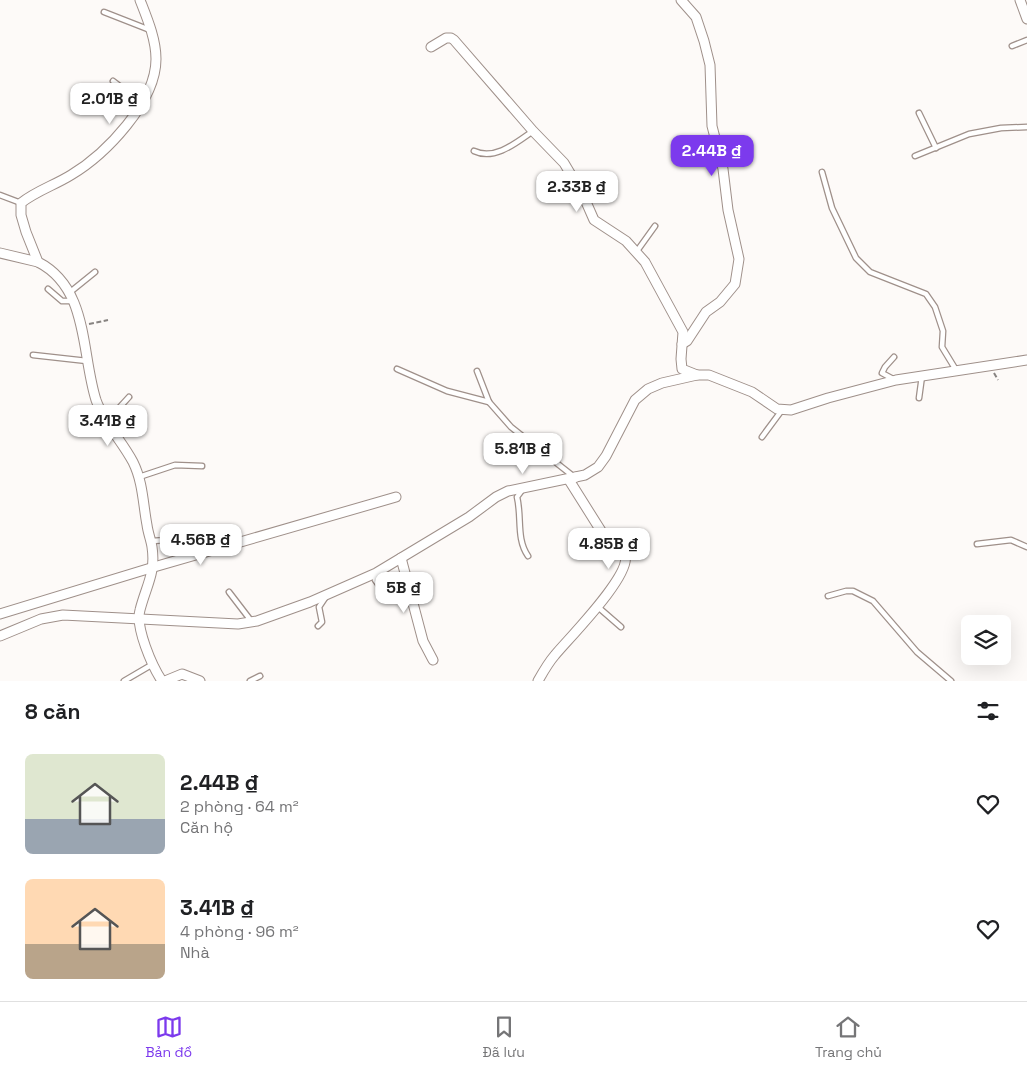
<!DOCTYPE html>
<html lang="vi">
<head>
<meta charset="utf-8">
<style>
	:root { --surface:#fff; --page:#f6f6f6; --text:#202124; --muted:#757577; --line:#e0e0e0; --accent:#7c3aed }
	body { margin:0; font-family:"Space Grotesk",sans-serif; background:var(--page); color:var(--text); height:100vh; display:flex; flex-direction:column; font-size:19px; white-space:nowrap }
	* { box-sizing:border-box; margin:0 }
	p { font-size:16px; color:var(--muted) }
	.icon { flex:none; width:28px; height:28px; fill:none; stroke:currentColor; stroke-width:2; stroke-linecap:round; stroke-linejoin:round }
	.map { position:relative; height:681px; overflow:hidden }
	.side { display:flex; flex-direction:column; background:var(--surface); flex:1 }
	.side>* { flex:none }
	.fabs { position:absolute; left:961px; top:615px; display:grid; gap:10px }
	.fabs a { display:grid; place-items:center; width:50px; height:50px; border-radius:8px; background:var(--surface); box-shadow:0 5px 20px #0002; font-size:25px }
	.price { position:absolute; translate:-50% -42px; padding:0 11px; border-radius:10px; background:#fff; color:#222; font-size:16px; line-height:32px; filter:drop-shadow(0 1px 2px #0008) }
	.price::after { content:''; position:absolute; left:50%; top:30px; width:15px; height:11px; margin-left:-8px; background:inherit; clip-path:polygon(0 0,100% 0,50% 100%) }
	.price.on { background:var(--accent); color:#fff }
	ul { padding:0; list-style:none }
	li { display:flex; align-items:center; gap:15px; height:125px; padding:0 25px }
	li span { display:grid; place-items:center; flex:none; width:140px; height:100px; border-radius:8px; color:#555 }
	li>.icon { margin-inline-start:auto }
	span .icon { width:60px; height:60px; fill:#fffc; stroke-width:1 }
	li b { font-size:21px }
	h2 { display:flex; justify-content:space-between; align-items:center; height:60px; padding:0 25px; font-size:21px }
	.tab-bar { display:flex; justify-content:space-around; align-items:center; height:70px; border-top:1px solid var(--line); background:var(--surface); font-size:14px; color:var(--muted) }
	.tab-bar a { display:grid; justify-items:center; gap:2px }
	.tab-bar .on { color:var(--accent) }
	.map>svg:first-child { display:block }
</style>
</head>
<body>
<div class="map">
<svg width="1027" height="681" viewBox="0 0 1027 681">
	<rect width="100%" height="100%" fill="#fdfaf8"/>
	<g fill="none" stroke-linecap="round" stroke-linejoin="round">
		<defs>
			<g id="lane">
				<path d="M104,12L150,30"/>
				<path d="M1012,46L1027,40"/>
				<path d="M113,81L142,103"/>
				<path d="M919,113L936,148"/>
				<path d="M474,151C495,161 517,142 533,131"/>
				<path d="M915,156L969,134L1001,128L1027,127"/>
				<path d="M822,172L832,208L856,258L870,272L926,294L935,307L943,331L942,347L956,370"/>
				<path d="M0,195L21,203"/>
				<path d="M637,251L655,226"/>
				<path d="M48,289L62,301H72"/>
				<path d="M69,293L95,272"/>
				<path d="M33,355L87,361"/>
				<path d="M894,357L885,367L882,373L895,380"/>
				<path d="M397,369L447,391L489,402"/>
				<path d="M477,371L489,402L511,427L573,476"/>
				<path d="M919,398L922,376"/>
				<path d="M107,421L129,397"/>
				<path d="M762,437L782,410"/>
				<path d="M139,477L175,465L202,466"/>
				<path d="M523,489L517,497C522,517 516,539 528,556"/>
				<path d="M152,541L182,539"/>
				<path d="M977,544L1011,540L1027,547"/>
				<path d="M376,574L375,580L385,594"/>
				<path d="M229,592L252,622"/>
				<path d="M828,596L846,591H853L873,601L917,652L951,681"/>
				<path d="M598,607L621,627"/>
				<path d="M318,626L322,622L319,607L325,598"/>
				<path d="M124,681L153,664"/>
				<path d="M250,681L260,676"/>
			</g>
			<g id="street">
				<path d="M140,0C147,18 156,39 156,59C156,102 106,154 71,175C55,185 36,191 21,203V215L26,232L38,262C89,288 81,353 96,400C104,423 122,441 133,462C143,482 143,504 147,525C148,533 151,540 152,547C156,573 146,586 140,610C135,627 152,666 162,681"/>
				<path d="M681,0L696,17L704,41L710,65L712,126L723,169L728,210L739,259L735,284L720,302L706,312L687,341L682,344"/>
				<path d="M1020,0L1027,19"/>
				<path d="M431,47L446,38H451L454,40L533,131L564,163L583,195L594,220L626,241L645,262L683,332L681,359L682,369L697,375"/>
				<path d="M0,253L38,262"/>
				<path d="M401,558L423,641L433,660"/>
				<path d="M0,614L154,567L396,497"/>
				<path d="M0,636L41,619L63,615L238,624L257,621L310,602L376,573L469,517L496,497L508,491L585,475L598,467L606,456L635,400L648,389L662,383L697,375H709L752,392L777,409L791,410L828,398L896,380L1027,360"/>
				<path d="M165,681L182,674L200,681"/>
				<path d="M538,681C543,672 548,663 555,655C569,638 632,575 625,555L608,542L569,480L576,477"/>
			</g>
		</defs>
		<!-- lane casing -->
		<use href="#lane" stroke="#9f908a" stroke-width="7"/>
		<!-- street casing -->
		<use href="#street" stroke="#9f908a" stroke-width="11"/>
		<!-- path -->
		<g stroke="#878381" stroke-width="2" stroke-dasharray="5 2.5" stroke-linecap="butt">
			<path d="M89,324L108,320"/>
			<path d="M994,373L998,380"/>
		</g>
		<!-- lane -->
		<use href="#lane" stroke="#fff" stroke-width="4.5"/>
		<!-- street -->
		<use href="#street" stroke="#fff" stroke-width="9"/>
	</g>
</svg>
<div class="fabs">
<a><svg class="icon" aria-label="layers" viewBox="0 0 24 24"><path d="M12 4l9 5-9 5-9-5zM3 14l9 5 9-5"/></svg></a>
</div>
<b class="price" style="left:110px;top:125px">2.01B ₫</b>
<b class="price on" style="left:712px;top:177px">2.44B ₫</b>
<b class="price" style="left:577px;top:213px">2.33B ₫</b>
<b class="price" style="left:108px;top:447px">3.41B ₫</b>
<b class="price" style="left:523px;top:475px">5.81B ₫</b>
<b class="price" style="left:201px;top:566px">4.56B ₫</b>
<b class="price" style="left:609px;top:570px">4.85B ₫</b>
<b class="price" style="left:404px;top:614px">5B ₫</b>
</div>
<section class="side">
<h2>8 căn<svg class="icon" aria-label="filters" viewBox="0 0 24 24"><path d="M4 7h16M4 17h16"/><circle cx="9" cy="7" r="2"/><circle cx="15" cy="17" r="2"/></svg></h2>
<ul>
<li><span style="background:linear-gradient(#dfe7d0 65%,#9aa5b1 0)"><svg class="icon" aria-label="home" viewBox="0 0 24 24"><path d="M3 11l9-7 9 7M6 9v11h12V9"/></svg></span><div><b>2.44B ₫</b><p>2 phòng · 64 m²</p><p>Căn hộ</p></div><svg class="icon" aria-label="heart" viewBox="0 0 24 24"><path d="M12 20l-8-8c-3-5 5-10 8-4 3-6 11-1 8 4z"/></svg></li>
<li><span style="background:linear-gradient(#ffd9b3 65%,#b9a48a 0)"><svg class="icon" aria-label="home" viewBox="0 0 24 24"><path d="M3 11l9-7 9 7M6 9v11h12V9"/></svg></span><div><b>3.41B ₫</b><p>4 phòng · 96 m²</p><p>Nhà</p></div><svg class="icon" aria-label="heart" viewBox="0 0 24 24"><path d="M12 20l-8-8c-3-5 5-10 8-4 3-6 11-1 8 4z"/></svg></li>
</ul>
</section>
<nav class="tab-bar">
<a class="on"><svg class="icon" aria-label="map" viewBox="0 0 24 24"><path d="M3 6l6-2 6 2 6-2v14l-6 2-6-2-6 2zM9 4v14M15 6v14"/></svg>Bản đồ</a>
<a><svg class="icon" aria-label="saved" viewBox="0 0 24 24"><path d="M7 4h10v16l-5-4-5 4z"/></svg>Đã lưu</a>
<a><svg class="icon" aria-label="home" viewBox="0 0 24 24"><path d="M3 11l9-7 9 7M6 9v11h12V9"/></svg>Trang chủ</a>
</nav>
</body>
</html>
